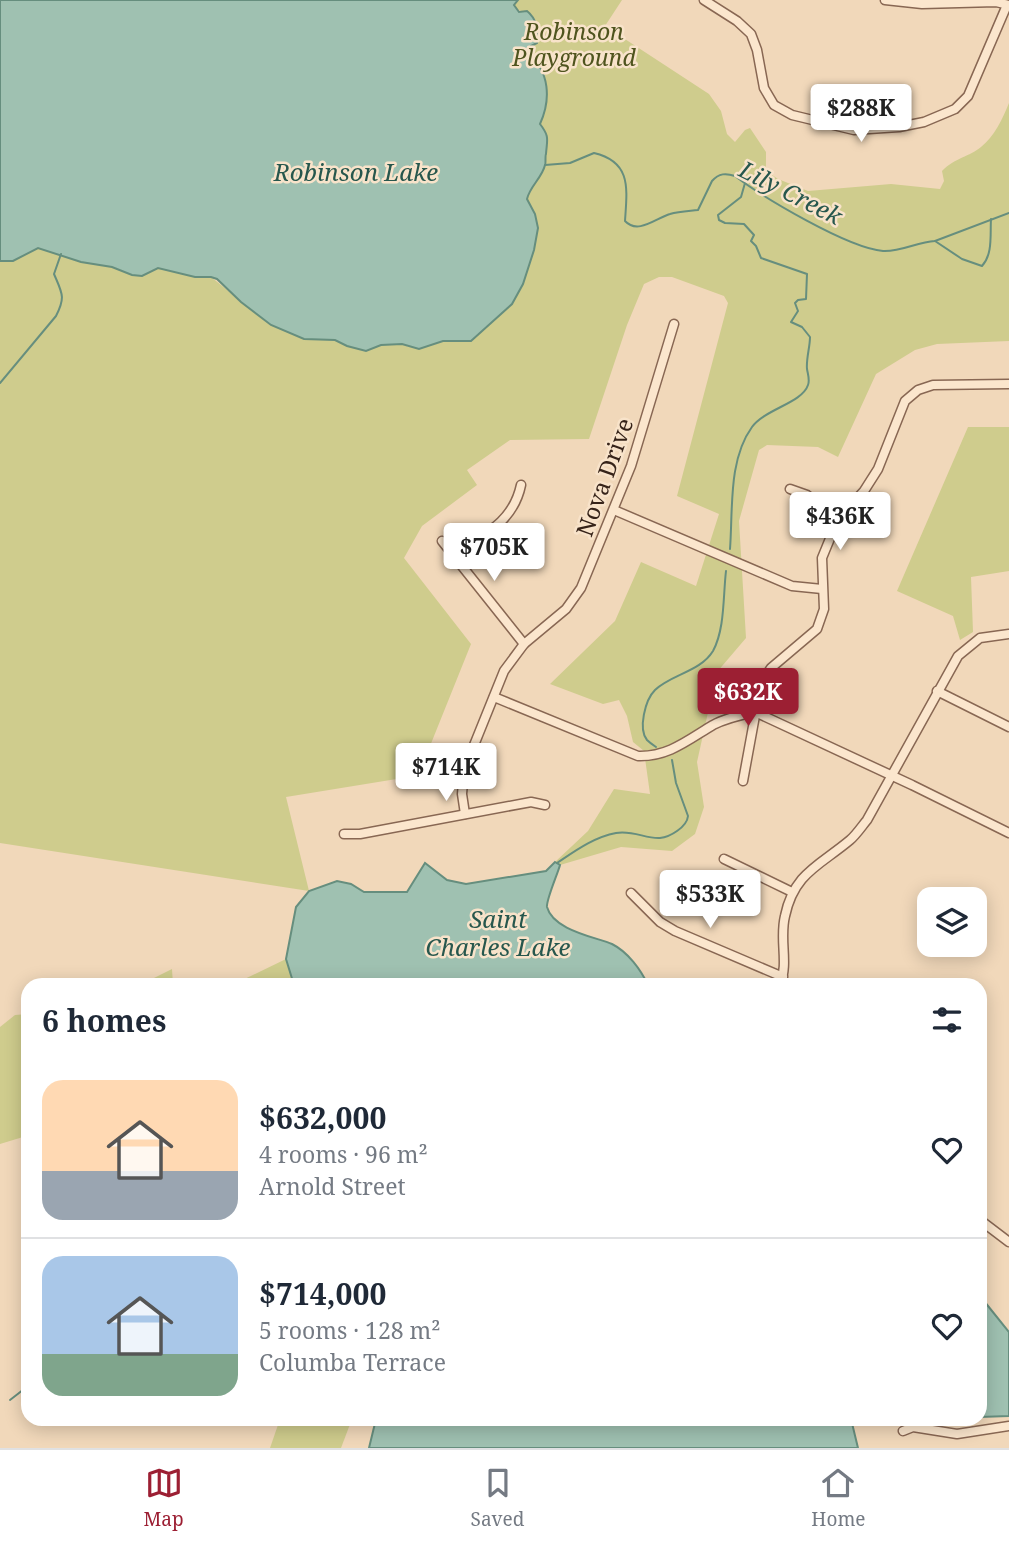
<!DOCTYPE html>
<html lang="en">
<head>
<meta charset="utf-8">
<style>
	:root { --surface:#fff; --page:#f6f6f7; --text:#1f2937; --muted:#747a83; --line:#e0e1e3; --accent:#9c1f33 }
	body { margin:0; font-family:"Noto Serif",serif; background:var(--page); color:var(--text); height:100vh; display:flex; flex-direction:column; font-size:26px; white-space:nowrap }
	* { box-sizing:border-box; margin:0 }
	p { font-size:23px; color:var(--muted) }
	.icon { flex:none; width:38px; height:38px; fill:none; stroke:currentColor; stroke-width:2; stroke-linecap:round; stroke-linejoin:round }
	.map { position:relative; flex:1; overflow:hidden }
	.drawer { position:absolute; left:21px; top:978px; width:966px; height:448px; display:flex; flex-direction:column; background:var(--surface); border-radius:21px; box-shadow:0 4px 18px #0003 }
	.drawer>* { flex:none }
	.fabs { position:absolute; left:917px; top:887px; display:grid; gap:14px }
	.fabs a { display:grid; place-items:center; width:70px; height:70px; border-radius:14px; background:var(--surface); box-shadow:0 4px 18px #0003; font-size:35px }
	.price { position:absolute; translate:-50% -60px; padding:0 16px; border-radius:7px; background:#fff; color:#222; font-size:23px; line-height:46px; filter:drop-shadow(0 2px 4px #0008) }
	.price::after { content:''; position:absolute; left:50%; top:42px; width:21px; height:16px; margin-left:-10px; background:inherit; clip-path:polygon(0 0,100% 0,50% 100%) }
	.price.active { background:var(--accent); color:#fff }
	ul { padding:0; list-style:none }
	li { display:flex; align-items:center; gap:21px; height:175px; padding:0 21px }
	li+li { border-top:2px solid var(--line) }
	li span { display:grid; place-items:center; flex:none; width:196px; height:140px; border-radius:21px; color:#555 }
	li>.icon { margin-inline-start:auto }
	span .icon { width:84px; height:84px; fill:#fffc; stroke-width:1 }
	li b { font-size:30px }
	h2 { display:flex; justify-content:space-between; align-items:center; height:84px; padding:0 21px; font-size:30px }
	.dock { display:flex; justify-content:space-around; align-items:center; height:98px; border-top:2px solid var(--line); background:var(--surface); font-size:19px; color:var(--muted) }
	.dock a { display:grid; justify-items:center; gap:4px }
	.dock .active { color:var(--accent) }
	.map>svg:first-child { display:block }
</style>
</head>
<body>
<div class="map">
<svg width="1009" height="1448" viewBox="0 0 1009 1448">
	<rect width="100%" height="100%" fill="#f1d8ba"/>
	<!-- green -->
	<g fill="#cfcc8d">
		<path d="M518,0H622L605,26L709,94L721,111L727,134L735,142L745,130L750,128L766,152V171L778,179L808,191L891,184L940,189L944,181L942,171C956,157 969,157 981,147C994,137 1003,118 1009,103V341L937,344L915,350L876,374L838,457L818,447L767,445L759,450L739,521L746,638L717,672L697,762L704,807L695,834L672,851L621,847L560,865L555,862L588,831L614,789L650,794L644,751L633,742L627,716L619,700L603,704L550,684L615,621L641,562L696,586L719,514L677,496L728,303L724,296L672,277H659L644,284L627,325L589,439L510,440L467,470L477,485L422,526L404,558L471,644L430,746L421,775L286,797L309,891L0,843V261H13L38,248L81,262L112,267L132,275L158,268L195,277H211L271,325L304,339L335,340L366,351L381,345L402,344L409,347L433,345L443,341H471L512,304L523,284L534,250L538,228L535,214L527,199C530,186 542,177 545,165C546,165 545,155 545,154C547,139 550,138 539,124L546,102L545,75L528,54L538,32L531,15L516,9L514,5Z"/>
		<path d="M968,427H1009V571L971,577L973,632L960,640L953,616L897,591Z"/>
		<path d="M286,959L294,985H232Z"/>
		<path d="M172,969L173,985H140Z"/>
		<path d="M28,1014V1132L23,1137L0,1144V1027L15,1015Z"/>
		<path d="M280,1419H352L341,1448H270Z"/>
	</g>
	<!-- water -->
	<g fill="#9fc1b1" stroke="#668e7e" stroke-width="2">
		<path d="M0,0H518L514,5L519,12L527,11C536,18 540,32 537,43L531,46L528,54C550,71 551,100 540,124C550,137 547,139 546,154C545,155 546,164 545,165C542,178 530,186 527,199L535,214L538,228L534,250L523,284L512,304L471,341H443L419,349L402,344L381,345L366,351L347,346L335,340L304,339L271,325L241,302L217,279L211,277H195L158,268L142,276L132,275L112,267L81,262L38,248L13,261H0Z"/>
		<path d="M555,862L560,865C558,873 546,900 547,907C553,930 595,937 612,944C628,952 641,970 648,985H294L286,959L296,907L309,891L337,881L351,884L364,892H407L425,863L447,880L466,884L546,871Z"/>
		<path d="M980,1296L1009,1332V1416L980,1417Z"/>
		<path d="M376,1419H851L858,1448H369Z"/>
	</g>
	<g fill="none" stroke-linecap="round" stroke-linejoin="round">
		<!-- stream -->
		<g stroke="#668e7e" stroke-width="2">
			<path d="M545,165L570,163L594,153C632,162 627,189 625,221C638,235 656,218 670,214C679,211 689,211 698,210L712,181C719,173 726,173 735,176C764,198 848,248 883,251C901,252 917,242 935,241L1009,213"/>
			<path d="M935,241L962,259L982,266C993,254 990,235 991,219"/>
			<path d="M0,383L56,316C66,297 62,293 54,274L61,254"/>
			<path d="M730,549C733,510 728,460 752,427C765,409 802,403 808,385C810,380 808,375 807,369C806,359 810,347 810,337L802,327L791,322L798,311L795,303L798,300L806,299L807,274L761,258L756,246L751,241L754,235L744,224L725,223L719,220L718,215L741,197L745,183"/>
			<path d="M656,747C653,745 650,743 647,740C638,729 645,700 655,690C672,674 700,672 713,651C725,629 723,596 726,571"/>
			<path d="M557,863C575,851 594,837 616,833C633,830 646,839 660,838C670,837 687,827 688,816L676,783L672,760"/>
			<path d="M10,1400L28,1386"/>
		</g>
		<defs>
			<g id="minor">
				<path d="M704,0L737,21L751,34L757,50L764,88L774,105L792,115L854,130L899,127L924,122L955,109L968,96L1007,5"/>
				<path d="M885,0L922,4L996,2L1009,5"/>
				<path d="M790,489L807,495L838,519"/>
				<path d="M614,510L792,586L822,589"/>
				<path d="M442,541L524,644"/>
				<path d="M453,555C483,535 513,523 521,485"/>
				<path d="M937,691L1009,727"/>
				<path d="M494,697L638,756C668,757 688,740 713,725C726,718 740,715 755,712L912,785L1009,833"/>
				<path d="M743,781L761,683L771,668L817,629L824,609L822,558L838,519L864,491L878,469L905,401L918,390L933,385L1009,384"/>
				<path d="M465,814L462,794L464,770L504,671L524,644L566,609L581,588L631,466L674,324"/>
				<path d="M344,834H360L531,802L545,805"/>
				<path d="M724,859L792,892"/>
				<path d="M631,893L660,922L675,931L783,977"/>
				<path d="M780,985C789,962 779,940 785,916C794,873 819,866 850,840C856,835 862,826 867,820L958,656L980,638L1009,634"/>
				<path d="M980,1220L1009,1242"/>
				<path d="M903,1431L913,1427L957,1434L1009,1426"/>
			</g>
		</defs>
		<!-- minor casing -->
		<use href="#minor" stroke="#886753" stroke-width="11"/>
		<!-- minor -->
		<use href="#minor" stroke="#fbe6cd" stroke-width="8"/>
	</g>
	<g text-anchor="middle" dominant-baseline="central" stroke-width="5" stroke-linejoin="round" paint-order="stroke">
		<!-- park labels -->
		<g font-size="23" font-style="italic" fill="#4f541e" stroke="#f8e3ca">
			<text x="574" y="31">Robinson<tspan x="574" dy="26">Playground</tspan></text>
		</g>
		<!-- street labels -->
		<g font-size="23" fill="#362319" stroke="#f8e3ca">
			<text transform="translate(604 477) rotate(-70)">Nova Drive</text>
		</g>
		<!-- water labels -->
		<g font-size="24" font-style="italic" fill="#27574d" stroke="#f8e3ca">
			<text x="356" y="171">Robinson Lake</text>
			<text transform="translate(791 192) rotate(27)">Lily Creek</text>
			<text x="498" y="918">Saint<tspan x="498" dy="28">Charles Lake</tspan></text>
		</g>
	</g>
</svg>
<div class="fabs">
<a><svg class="icon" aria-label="layers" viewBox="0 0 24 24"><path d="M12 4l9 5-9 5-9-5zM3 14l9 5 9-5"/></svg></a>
</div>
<b class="price" style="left:861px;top:144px">$288K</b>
<b class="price" style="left:840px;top:552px">$436K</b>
<b class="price" style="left:494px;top:583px">$705K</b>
<b class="price active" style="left:748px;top:728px">$632K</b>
<b class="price" style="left:446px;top:803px">$714K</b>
<b class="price" style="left:710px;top:930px">$533K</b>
<section class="drawer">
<h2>6 homes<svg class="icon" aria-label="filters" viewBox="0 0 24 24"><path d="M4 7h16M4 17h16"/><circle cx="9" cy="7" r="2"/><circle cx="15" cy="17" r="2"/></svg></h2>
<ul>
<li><span style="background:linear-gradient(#ffd9b3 65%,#9aa5b1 0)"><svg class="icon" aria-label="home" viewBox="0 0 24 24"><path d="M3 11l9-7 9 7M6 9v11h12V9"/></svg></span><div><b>$632,000</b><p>4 rooms · 96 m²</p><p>Arnold Street</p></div><svg class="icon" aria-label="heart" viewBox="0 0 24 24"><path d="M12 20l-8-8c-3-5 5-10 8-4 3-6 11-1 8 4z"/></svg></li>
<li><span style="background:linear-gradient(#a9c7e8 70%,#7fa58c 0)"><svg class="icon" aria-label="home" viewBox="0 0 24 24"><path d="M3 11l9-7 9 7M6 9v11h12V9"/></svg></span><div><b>$714,000</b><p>5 rooms · 128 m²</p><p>Columba Terrace</p></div><svg class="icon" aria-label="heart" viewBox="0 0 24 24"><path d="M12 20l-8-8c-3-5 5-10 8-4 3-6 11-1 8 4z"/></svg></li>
</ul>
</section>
</div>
<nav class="dock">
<a class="active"><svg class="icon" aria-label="map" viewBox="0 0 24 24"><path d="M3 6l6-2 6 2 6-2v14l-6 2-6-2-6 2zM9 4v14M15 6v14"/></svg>Map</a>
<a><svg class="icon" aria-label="saved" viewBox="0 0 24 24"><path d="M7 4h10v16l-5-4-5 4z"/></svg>Saved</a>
<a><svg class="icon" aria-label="home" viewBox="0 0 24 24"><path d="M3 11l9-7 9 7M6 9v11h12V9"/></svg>Home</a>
</nav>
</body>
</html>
